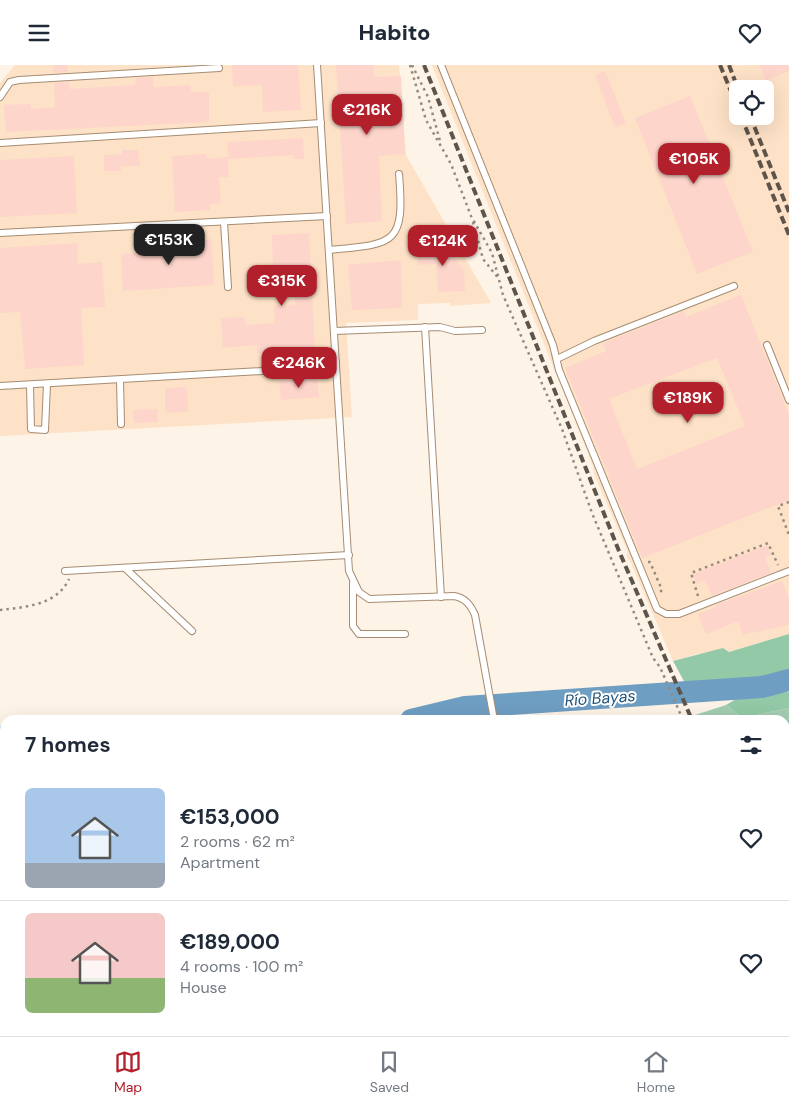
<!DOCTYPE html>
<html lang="en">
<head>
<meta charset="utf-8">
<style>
	:root { --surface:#fff; --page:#f6f6f7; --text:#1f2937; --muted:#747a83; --line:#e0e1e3; --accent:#b2202c }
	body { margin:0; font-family:"DM Sans",sans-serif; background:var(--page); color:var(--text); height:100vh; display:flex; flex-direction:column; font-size:19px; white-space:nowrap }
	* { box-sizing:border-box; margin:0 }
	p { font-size:16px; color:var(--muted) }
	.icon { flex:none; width:28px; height:28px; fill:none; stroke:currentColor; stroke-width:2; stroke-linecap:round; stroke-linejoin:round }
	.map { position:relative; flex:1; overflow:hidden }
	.drawer { position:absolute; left:0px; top:650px; width:790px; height:321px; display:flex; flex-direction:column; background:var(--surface); border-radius:15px 15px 0 0; box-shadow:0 5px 20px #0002 }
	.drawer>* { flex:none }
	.buttons { position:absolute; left:729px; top:15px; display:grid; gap:10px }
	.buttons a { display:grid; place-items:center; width:45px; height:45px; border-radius:8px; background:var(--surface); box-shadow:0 5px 20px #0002; font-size:25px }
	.price { position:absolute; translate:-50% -42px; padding:0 11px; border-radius:10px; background:var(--accent); color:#fff; font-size:16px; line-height:32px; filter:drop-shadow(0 1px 2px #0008) }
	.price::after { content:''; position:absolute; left:50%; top:30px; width:15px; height:11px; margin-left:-8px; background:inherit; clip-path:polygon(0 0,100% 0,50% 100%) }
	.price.active { background:#222; color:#fff }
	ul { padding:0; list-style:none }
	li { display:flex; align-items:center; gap:15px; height:125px; padding:0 25px }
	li+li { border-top:1px solid var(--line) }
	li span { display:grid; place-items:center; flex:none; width:140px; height:100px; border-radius:8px; color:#555 }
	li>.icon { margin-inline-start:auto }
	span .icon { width:60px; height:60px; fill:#fffc; stroke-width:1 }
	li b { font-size:21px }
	h2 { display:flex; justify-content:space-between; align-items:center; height:60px; padding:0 25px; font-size:21px }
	header { display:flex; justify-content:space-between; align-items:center; height:65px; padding:0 25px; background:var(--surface); font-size:22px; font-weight:800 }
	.tab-bar { display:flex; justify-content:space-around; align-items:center; height:70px; border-top:1px solid var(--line); background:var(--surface); font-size:14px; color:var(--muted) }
	.tab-bar a { display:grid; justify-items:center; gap:2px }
	.tab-bar .active { color:var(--accent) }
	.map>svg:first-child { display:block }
</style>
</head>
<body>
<header><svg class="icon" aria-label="menu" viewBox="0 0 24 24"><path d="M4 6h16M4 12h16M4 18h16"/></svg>Habito<svg class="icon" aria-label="heart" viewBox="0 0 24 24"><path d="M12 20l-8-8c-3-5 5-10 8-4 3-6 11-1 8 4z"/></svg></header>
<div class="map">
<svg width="789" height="971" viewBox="0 0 789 971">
	<rect width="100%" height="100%" fill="#fef3e7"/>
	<!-- built -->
	<g fill="#fde2c7" fill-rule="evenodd">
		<path d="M15,0H399L406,90L491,238L450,241V238L418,239V255L346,258L352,352L0,371V18Z"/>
		<path d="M432,0H789V569L729,587L697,589L673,596L631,498L627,492V485L594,409L593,401ZM738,24H765V51H738Z"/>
		<path d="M0,892L5,893V966H234L248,971H0Z"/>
	</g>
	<!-- green -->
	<path fill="#a3ccb1" d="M726,640L743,653L789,643V674L785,675V655H697L695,650Z"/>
	<!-- forest -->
	<g fill="#93c9a6">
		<path d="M789,569V609L752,617L685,618L673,596L723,583L729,587Z"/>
		<path d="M789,627V643L743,653L726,640L743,630Z"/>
	</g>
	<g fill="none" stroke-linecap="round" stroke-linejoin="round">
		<!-- river -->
		<g stroke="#6f9ec3" stroke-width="22">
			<path d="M411,655L465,642L762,622L789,615"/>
			<path d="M0,672L5,673"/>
		</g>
	</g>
	<!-- building -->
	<g fill="#fed5ca" fill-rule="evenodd">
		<path d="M53,0H67L68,7L53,8Z"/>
		<path d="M232,0H298L301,45L263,47L262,20L233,21Z"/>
		<path d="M336,0H373L374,12L401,11L405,89L379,91L382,156L346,159Z"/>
		<path d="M759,0H789V6L766,16Z"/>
		<path d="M605,6L626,59L615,62L595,10Z"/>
		<path d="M153,12L154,22L191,20V27H209V57L6,67L4,40L31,39V44L55,42L54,18L69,17V24L135,20L136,13Z"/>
		<path d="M690,31L753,187L697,209L635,53Z"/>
		<path d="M303,73L304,94H294V90L228,94L229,112H219L221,138L210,139V145L175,147L172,91L206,89L207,94L228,92L227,77Z"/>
		<path d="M122,85H138L140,101H121V106H104V90L122,89Z"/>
		<path d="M74,91L77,148L0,152V95Z"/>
		<path d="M309,168L315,285L295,286V290H277L257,288V280L223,283L221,253L244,252L245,260L275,258L274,241L295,240L293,202H273L272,170Z"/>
		<path d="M212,174L214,220L123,226L121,189L136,188V180Z"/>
		<path d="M77,178L78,199L102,197L105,242L81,243L84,300L25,304L20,247L0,248V183Z"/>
		<path d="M444,180L464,205L465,226L438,227L436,199L418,200L417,181Z"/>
		<path d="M401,195L402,243L352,245L348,200Z"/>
		<path d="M741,230L789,350V435L642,493L565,303L606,286L603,278L684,246L686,252ZM717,293L745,361L637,404L609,334Z"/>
		<path d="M317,313L319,332L281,335L279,316Z"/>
		<path d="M187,322L188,347L165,348V323Z"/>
		<path d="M157,344L158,357L134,358L133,345Z"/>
		<path d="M767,480L771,490L765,492L771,508L712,531L705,515L697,519L693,509Z"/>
		<path d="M782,516L789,534V560L742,570L739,556L706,569L698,549L716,542L715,540Z"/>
	</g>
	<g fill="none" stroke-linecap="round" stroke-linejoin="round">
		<defs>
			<g id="lane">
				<path d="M317,0L349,506L359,527L369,534L454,531C465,533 470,539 475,550L494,655"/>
				<path d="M441,0L553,280L559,305L657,544L666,549H679L789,506"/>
				<path d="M0,32L10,17L19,15L219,3"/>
				<path d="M0,78L321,58"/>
				<path d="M224,157L228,222"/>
				<path d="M0,168L327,151"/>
				<path d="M329,185C395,179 405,180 399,109"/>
				<path d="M425,262L441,532"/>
				<path d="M334,266L440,262L455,266L482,265"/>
				<path d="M767,280L789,335"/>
				<path d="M557,294L594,276L734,221"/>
				<path d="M120,315L121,359"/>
				<path d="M30,320L31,364L45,365L47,319"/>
				<path d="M0,321L297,304L336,297"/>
				<path d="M125,503L192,566"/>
				<path d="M65,506L349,490"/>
				<path d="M353,518V561L359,569H405"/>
			</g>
			<g id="secondary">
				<path d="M0,866L5,867"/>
				<path d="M0,881L5,882"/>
				<path d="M266,966L280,971"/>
				<path d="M310,966L324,971"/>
			</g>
		</defs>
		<!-- lane casing -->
		<use href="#lane" stroke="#a58c72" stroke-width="8"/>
		<!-- secondary casing -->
		<use href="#secondary" stroke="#a58c72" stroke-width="19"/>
		<!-- path -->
		<g stroke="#958a7f" stroke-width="2.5" stroke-dasharray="2.5 4" stroke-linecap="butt">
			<path d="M410,0L426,55L451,99L471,151L492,188L503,230L562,364L592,448L653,593L660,602L683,655"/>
			<path d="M412,0L428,32L440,76"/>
			<path d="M473,157L483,194L499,214"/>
			<path d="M789,437L778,441L789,470"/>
			<path d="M648,497H650L662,525L659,528"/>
			<path d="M698,531L691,508L768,478L778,500"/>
			<path d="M0,545C26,542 57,540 69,514"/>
			<path d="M785,694L789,692"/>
			<path d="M0,713H5"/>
			<path d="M0,739L5,738"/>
			<path d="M785,853L789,859"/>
			<path d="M240,966L253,971"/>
			<path d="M338,967L349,971"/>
		</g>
		<!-- lane -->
		<use href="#lane" stroke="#fff" stroke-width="6"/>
		<!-- secondary -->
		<use href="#secondary" stroke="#fff" stroke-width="18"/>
		<!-- rail -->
		<g stroke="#5f5449" stroke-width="4" stroke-dasharray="8 4" stroke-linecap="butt">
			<path d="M424,0L619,486L692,655"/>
			<path d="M720,0L738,43"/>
			<path d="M729,0L738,24"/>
			<path d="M741,51L789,170"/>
			<path d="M750,51L789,147"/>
			<path d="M785,817L789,823"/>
		</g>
	</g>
	<g text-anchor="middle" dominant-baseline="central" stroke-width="4" stroke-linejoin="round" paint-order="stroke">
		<!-- water labels -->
		<g font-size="16" font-style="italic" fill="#1d5379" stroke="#fff">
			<text transform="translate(600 633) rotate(-4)">Río Bayas</text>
		</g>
	</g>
</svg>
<div class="buttons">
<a><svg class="icon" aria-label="locate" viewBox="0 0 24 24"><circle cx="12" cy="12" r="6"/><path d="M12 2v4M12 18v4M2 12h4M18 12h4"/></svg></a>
</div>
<b class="price" style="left:367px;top:71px">€216K</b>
<b class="price" style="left:694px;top:120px">€105K</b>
<b class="price active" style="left:169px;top:201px">€153K</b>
<b class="price" style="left:443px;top:202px">€124K</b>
<b class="price" style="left:282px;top:242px">€315K</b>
<b class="price" style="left:299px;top:324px">€246K</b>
<b class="price" style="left:688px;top:359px">€189K</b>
<section class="drawer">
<h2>7 homes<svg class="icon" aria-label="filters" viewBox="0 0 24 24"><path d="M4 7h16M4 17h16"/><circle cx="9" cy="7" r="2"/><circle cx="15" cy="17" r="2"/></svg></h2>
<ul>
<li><span style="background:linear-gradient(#a9c7e8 75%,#9aa5b1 0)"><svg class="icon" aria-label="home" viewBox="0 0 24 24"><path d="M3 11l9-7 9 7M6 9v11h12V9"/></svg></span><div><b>€153,000</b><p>2 rooms · 62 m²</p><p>Apartment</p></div><svg class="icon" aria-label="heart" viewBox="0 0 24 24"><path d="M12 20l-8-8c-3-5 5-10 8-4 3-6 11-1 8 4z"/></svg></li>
<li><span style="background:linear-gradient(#f6c9c9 65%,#8fb573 0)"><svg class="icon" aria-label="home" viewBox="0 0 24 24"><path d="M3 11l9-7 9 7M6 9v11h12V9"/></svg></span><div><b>€189,000</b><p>4 rooms · 100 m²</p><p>House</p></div><svg class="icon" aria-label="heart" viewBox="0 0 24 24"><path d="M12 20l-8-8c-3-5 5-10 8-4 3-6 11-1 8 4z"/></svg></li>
</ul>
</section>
</div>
<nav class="tab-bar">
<a class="active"><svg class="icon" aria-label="map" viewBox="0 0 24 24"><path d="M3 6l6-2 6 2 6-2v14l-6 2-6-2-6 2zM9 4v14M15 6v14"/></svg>Map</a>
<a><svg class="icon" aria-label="saved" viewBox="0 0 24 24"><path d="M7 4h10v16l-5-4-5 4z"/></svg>Saved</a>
<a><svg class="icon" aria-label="home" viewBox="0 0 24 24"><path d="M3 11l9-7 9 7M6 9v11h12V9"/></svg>Home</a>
</nav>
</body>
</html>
